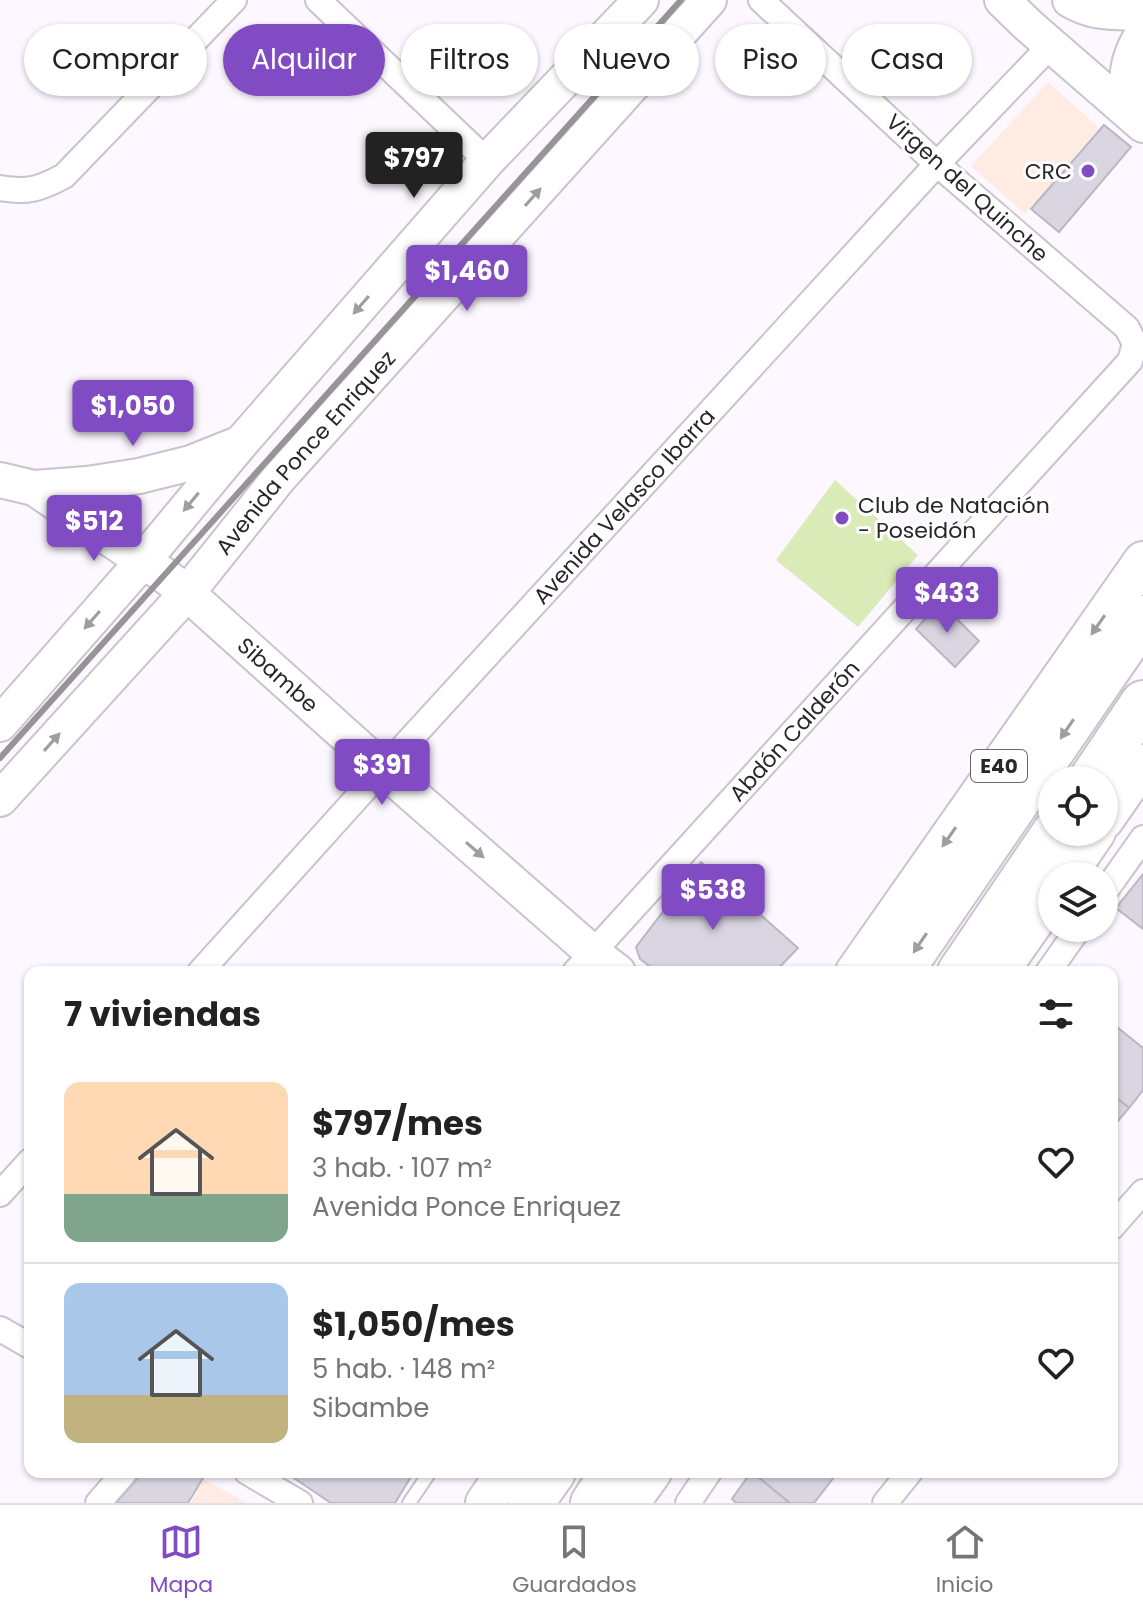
<!DOCTYPE html>
<html lang="es">
<head>
<meta charset="utf-8">
<style>
	:root { --surface:#fff; --page:#f2f2f2; --text:#222; --muted:#767676; --line:#e0e0e0; --accent:#814bc3 }
	body { margin:0; font-family:Poppins,sans-serif; background:var(--page); color:var(--text); height:100vh; display:flex; flex-direction:column; font-size:30px; white-space:nowrap }
	* { box-sizing:border-box; margin:0 }
	p { font-size:26px; color:var(--muted) }
	.icon { flex:none; width:44px; height:44px; fill:none; stroke:currentColor; stroke-width:2; stroke-linecap:round; stroke-linejoin:round }
	.map { position:relative; flex:1; overflow:hidden }
	.panel { position:absolute; left:24px; top:966px; width:1094px; height:512px; display:flex; flex-direction:column; background:var(--surface); border-radius:16px; box-shadow:0 2px 6px #0004 }
	.panel>* { flex:none }
	.top-card { position:absolute; left:24px; top:24px; width:1096px; height:72px; display:flex; gap:16px }
	.fabs { position:absolute; left:1038px; top:766px; display:grid; gap:16px }
	.fabs a { display:grid; place-items:center; width:80px; height:80px; border-radius:50%; background:var(--surface); box-shadow:0 2px 6px #0004; font-size:40px }
	.price { position:absolute; translate:-50% -68px; padding:0 18px; border-radius:8px; background:var(--accent); color:#fff; font-size:26px; line-height:52px; filter:drop-shadow(0 2px 4px #0008) }
	.price::after { content:''; position:absolute; left:50%; top:48px; width:24px; height:18px; margin-left:-12px; background:inherit; clip-path:polygon(0 0,100% 0,50% 100%) }
	.price.active { background:#222; color:#fff }
	ul { padding:0; list-style:none }
	li { display:flex; align-items:center; gap:24px; height:200px; padding:0 40px }
	li+li { border-top:2px solid var(--line) }
	li span { display:grid; place-items:center; flex:none; width:224px; height:160px; border-radius:16px; color:#555 }
	li>.icon { margin-inline-start:auto }
	span .icon { width:96px; height:96px; fill:#fffc; stroke-width:1 }
	li b { font-size:34px }
	h2 { display:flex; justify-content:space-between; align-items:center; height:96px; padding:0 40px; font-size:34px }
	.chip { padding:0 28px; border-radius:36px; background:var(--surface); box-shadow:0 2px 6px #0004; font-size:28px; line-height:72px }
	.chip.active { background:var(--accent); color:#fff }
	.dock { display:flex; justify-content:space-around; align-items:center; height:112px; border-top:2px solid var(--line); background:var(--surface); font-size:22px; color:var(--muted) }
	.dock a { display:grid; justify-items:center; gap:4px }
	.dock .active { color:var(--accent) }
	.map>svg:first-child { display:block }
</style>
</head>
<body>
<div class="map">
<svg width="1143" height="1503" viewBox="0 0 1143 1503">
	<rect width="100%" height="100%" fill="#fdf7ff"/>
	<!-- commercial -->
	<g fill="#feebe1">
		<path d="M1048,82L1099,128L1025,214L971,166Z"/>
		<path d="M203,1479L247,1503H191Z"/>
	</g>
	<!-- green -->
	<path fill="#daebb8" d="M835,480L918,555L858,627L776,560Z"/>
	<!-- building -->
	<g fill="#d9d6e2" stroke="#bab7c2" stroke-width="2">
		<path d="M1104,125L1131,147L1059,232L1031,209Z"/>
		<path d="M940,602L979,641L955,667L916,629Z"/>
		<path d="M701,862L798,948L775,972H657L640,959L636,947Z"/>
		<path d="M1143,874V929L1116,908Z"/>
		<path d="M1112,1023L1143,1048V1090L1129,1108L1112,1094Z"/>
		<path d="M1112,1094L1129,1108L1112,1128Z"/>
		<path d="M143,1472H195L203,1478L188,1503H116Z"/>
		<path d="M285,1472H414L395,1503H331Z"/>
		<path d="M751,1472H752L790,1503H736L732,1499Z"/>
		<path d="M752,1472H838L814,1503H790Z"/>
	</g>
	<g fill="none" stroke-linecap="round" stroke-linejoin="round">
		<defs>
			<path id="lane" d="M409,1503L430,1472"/>
			<g id="street">
				<path d="M318,0L487,161"/>
				<path d="M0,188C27,193 40,189 64,176L234,0"/>
				<path d="M1104,893L1143,838"/>
				<path id="s1" d="M200,972L383,769L937,164L1051,45"/>
				<path id="s2" d="M575,972L1130,361L1135,344L1127,328L937,164L761,0"/>
				<path d="M1048,972L1079,928"/>
				<path d="M0,1194L30,1161"/>
				<path d="M1112,1227L1143,1192"/>
				<path d="M0,1329L30,1346"/>
				<path d="M247,1472L300,1503"/>
				<path d="M98,1503L125,1472"/>
				<path d="M688,1503L709,1472"/>
				<path d="M885,1503L910,1472"/>
			</g>
			<g id="secondary">
				<path d="M1002,0L1029,26L1143,125"/>
				<path d="M1070,0C1098,16 1114,10 1143,14"/>
				<path d="M1142,122C1121,92 1124,63 1143,33"/>
				<path d="M0,480L34,488L87,484L139,476L191,463L236,445"/>
				<path id="s3" d="M34,488L164,575L187,593L383,769L593,953L618,972"/>
				<path d="M0,724L143,561L240,444L487,161L641,0"/>
				<path id="s4" d="M0,799L187,593L279,478L709,0"/>
			</g>
			<g id="primary">
				<path d="M1104,820L1143,764"/>
				<path d="M1066,876L1096,832"/>
				<path d="M855,972L1143,561"/>
				<path d="M999,972L1052,896"/>
				<path d="M485,1503L506,1472"/>
				<path d="M630,1503L652,1472"/>
			</g>
			<g id="highway">
				<path d="M1091,780L1143,703"/>
				<path d="M900,972L1143,618"/>
				<path d="M960,972L1055,832"/>
				<path d="M531,1503L553,1472"/>
				<path d="M593,1503L614,1472"/>
			</g>
		</defs>
		<!-- lane casing -->
		<use href="#lane" stroke="#cac2cc" stroke-width="16"/>
		<!-- street casing -->
		<use href="#street" stroke="#cac2cc" stroke-width="28"/>
		<!-- secondary casing -->
		<use href="#secondary" stroke="#cac2cc" stroke-width="38"/>
		<!-- primary casing -->
		<use href="#primary" stroke="#cac2cc" stroke-width="42"/>
		<!-- highway casing -->
		<use href="#highway" stroke="#cac2cc" stroke-width="48"/>
		<!-- lane -->
		<use href="#lane" stroke="#fff" stroke-width="12"/>
		<!-- street -->
		<use href="#street" stroke="#fff" stroke-width="24"/>
		<!-- secondary -->
		<use href="#secondary" stroke="#fff" stroke-width="34"/>
		<!-- primary -->
		<use href="#primary" stroke="#fff" stroke-width="38"/>
		<!-- highway -->
		<use href="#highway" stroke="#fff" stroke-width="44"/>
		<!-- rail -->
		<path stroke="#989399" stroke-width="6" d="M0,758L681,0"/>
	</g>
	<!-- one-way arrows -->
	<defs><path id="oneway-solid" d="M-6-.8H1V-3.2L6.5 0L1 3.2V.8H-6Z" transform="scale(2)"/></defs>
	<g fill="#9f9d9f">
		<use href="#oneway-solid" transform="translate(533 197) rotate(-48)"/>
		<use href="#oneway-solid" transform="translate(361 305) rotate(131)"/>
		<use href="#oneway-solid" transform="translate(191 502) rotate(130)"/>
		<use href="#oneway-solid" transform="translate(92 620) rotate(131)"/>
		<use href="#oneway-solid" transform="translate(1098 625) rotate(125)"/>
		<use href="#oneway-solid" transform="translate(1067 729) rotate(124)"/>
		<use href="#oneway-solid" transform="translate(52 742) rotate(-48)"/>
		<use href="#oneway-solid" transform="translate(949 837) rotate(125)"/>
		<use href="#oneway-solid" transform="translate(475 850) rotate(41)"/>
		<use href="#oneway-solid" transform="translate(920 943) rotate(124)"/>
	</g>
	<!-- markers -->
	<g fill="#814bc3" stroke="#fff" stroke-width="3">
		<circle cx="1088" cy="171" r="8"/>
		<circle cx="842" cy="518" r="8"/>
	</g>
	<g text-anchor="middle" dominant-baseline="central" stroke-width="6" stroke-linejoin="round" paint-order="stroke">
		<!-- shield labels -->
		<rect fill="#fff" stroke="#69676a" stroke-width="2" x="971" y="750" width="56" height="32" rx="6"/>
		<g font-size="20" font-weight="bold" fill="#29262a">
			<text x="999" y="766">E40</text>
		</g>
		<!-- poi labels -->
		<g font-size="22" fill="#29262a" stroke="#fff" text-anchor="end">
			<text x="1072" y="171">CRC</text>
			<text x="858" y="505" text-anchor="start">Club de Natación<tspan x="858" dy="25">- Poseidón</tspan></text>
		</g>
		<!-- street labels -->
		<g font-size="22" fill="#29262a" stroke="#fff">
			<text transform="translate(967 188) rotate(42)">Virgen del Quinche</text>
			<text stroke="none"><textPath href="#s4" startOffset="462">Avenida Ponce Enriquez</textPath></text>
			<text stroke="none"><textPath href="#s1" startOffset="630">Avenida Velasco Ibarra</textPath></text>
			<text stroke="none"><textPath href="#s3" startOffset="308">Sibambe</textPath></text>
			<text stroke="none"><textPath href="#s2" startOffset="326">Abdón Calderón</textPath></text>
		</g>
	</g>
</svg>
<div class="fabs">
<a><svg class="icon" aria-label="locate" viewBox="0 0 24 24"><circle cx="12" cy="12" r="6"/><path d="M12 2v4M12 18v4M2 12h4M18 12h4"/></svg></a>
<a><svg class="icon" aria-label="layers" viewBox="0 0 24 24"><path d="M12 4l9 5-9 5-9-5zM3 14l9 5 9-5"/></svg></a>
</div>
<b class="price active" style="left:414px;top:200px">$797</b>
<b class="price" style="left:467px;top:313px">$1,460</b>
<b class="price" style="left:133px;top:448px">$1,050</b>
<b class="price" style="left:94px;top:563px">$512</b>
<b class="price" style="left:947px;top:635px">$433</b>
<b class="price" style="left:382px;top:807px">$391</b>
<b class="price" style="left:713px;top:932px">$538</b>
<div class="top-card">
<a class="chip">Comprar</a>
<a class="chip active">Alquilar</a>
<a class="chip">Filtros</a>
<a class="chip">Nuevo</a>
<a class="chip">Piso</a>
<a class="chip">Casa</a>
</div>
<section class="panel">
<h2>7 viviendas<svg class="icon" aria-label="filters" viewBox="0 0 24 24"><path d="M4 7h16M4 17h16"/><circle cx="9" cy="7" r="2"/><circle cx="15" cy="17" r="2"/></svg></h2>
<ul>
<li><span style="background:linear-gradient(#ffd9b3 70%,#7fa58c 0)"><svg class="icon" aria-label="home" viewBox="0 0 24 24"><path d="M3 11l9-7 9 7M6 9v11h12V9"/></svg></span><div><b>$797/mes</b><p>3 hab. · 107 m²</p><p>Avenida Ponce Enriquez</p></div><svg class="icon" aria-label="heart" viewBox="0 0 24 24"><path d="M12 20l-8-8c-3-5 5-10 8-4 3-6 11-1 8 4z"/></svg></li>
<li><span style="background:linear-gradient(#a9c7e8 70%,#c2b280 0)"><svg class="icon" aria-label="home" viewBox="0 0 24 24"><path d="M3 11l9-7 9 7M6 9v11h12V9"/></svg></span><div><b>$1,050/mes</b><p>5 hab. · 148 m²</p><p>Sibambe</p></div><svg class="icon" aria-label="heart" viewBox="0 0 24 24"><path d="M12 20l-8-8c-3-5 5-10 8-4 3-6 11-1 8 4z"/></svg></li>
</ul>
</section>
</div>
<nav class="dock">
<a class="active"><svg class="icon" aria-label="map" viewBox="0 0 24 24"><path d="M3 6l6-2 6 2 6-2v14l-6 2-6-2-6 2zM9 4v14M15 6v14"/></svg>Mapa</a>
<a><svg class="icon" aria-label="saved" viewBox="0 0 24 24"><path d="M7 4h10v16l-5-4-5 4z"/></svg>Guardados</a>
<a><svg class="icon" aria-label="home" viewBox="0 0 24 24"><path d="M3 11l9-7 9 7M6 9v11h12V9"/></svg>Inicio</a>
</nav>
</body>
</html>
